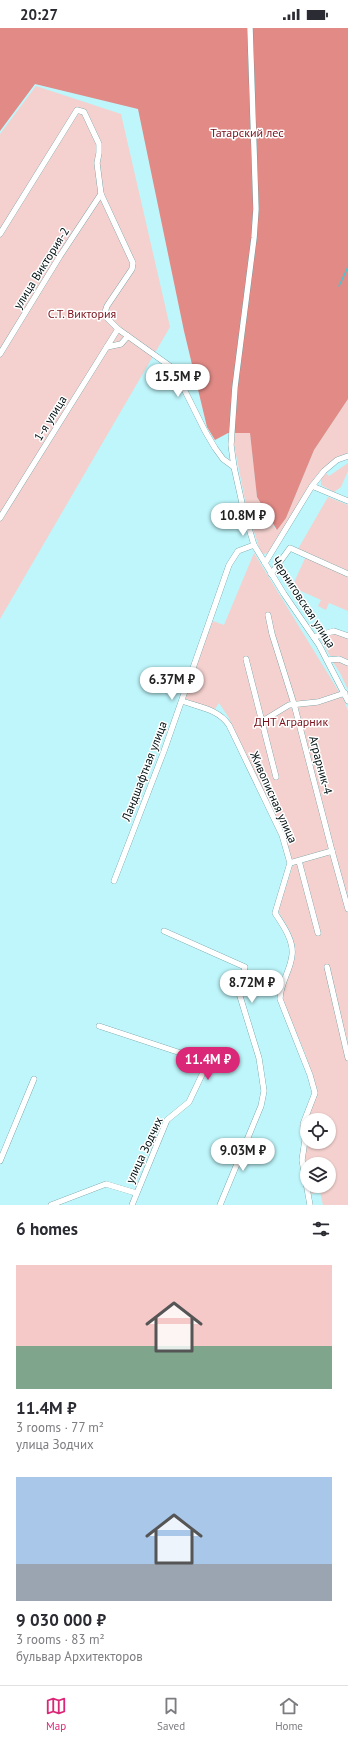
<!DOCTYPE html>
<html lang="en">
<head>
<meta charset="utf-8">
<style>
	:root { --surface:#fff; --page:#f7f7f7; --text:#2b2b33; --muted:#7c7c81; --line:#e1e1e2; --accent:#db2777 }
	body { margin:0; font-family:"PT Sans",sans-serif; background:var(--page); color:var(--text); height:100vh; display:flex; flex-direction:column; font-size:15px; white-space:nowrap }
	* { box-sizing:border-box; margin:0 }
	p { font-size:13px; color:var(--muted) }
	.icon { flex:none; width:22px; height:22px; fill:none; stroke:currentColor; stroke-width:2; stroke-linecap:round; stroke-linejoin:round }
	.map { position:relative; height:1177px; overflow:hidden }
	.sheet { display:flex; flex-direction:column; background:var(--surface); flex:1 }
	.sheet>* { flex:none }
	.tools { position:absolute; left:300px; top:1085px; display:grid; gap:8px }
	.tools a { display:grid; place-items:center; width:36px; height:36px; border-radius:50%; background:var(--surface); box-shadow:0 1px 3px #0004; font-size:20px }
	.price { position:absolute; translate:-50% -34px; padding:0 9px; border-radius:14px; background:#fff; color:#222; font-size:13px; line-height:26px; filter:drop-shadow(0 1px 2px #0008) }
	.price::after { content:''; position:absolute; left:50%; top:24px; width:12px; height:9px; margin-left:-6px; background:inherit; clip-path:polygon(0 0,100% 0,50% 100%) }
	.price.on { background:var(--accent); color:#fff }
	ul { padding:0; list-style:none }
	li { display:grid; align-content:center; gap:8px; height:212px; padding:0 16px }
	li span { display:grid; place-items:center; height:124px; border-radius:0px; color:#555 }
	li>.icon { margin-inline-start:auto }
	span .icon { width:72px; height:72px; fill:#fffc; stroke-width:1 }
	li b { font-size:17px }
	h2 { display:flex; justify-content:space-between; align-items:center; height:48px; padding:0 16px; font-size:17px }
	.status { display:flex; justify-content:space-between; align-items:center; height:28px; padding:0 20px; background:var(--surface); direction:ltr }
	.status svg { height:11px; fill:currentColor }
	.tab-bar { display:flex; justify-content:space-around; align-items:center; height:56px; border-top:1px solid var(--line); background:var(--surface); font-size:11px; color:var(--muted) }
	.tab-bar a { display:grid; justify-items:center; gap:2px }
	.tab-bar .on { color:var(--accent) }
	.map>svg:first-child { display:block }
</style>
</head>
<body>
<div class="status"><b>20:27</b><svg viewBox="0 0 49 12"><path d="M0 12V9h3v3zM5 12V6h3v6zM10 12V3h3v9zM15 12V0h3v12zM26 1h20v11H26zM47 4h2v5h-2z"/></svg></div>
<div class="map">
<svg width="348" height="1177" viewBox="0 0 348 1177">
	<rect width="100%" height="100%" fill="#bef6fb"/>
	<!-- green -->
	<g fill="#f4d1ce">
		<path d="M36,58L121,86L170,299L0,591V106Z"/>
		<path d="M348,371V425L331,434L316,448L268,525L263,526L260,522L247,482L234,416V405H250L257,469L276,502L286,490L314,422Z"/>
		<path d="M348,435V443L341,459L334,464L321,457V450L326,445L329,448Z"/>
		<path d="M328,469L348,477V583L329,575L326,582L318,578L321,572L292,559L307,526L298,521Z"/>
		<path d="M254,525L344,672L348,683V1177H323L320,1164L311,1166L309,1158H329V1136H307V1150L304,1129L307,1114H329V1092H307L318,1064L305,1025L282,970C282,955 292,944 295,929C298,913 286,896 278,883L293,837L280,800L255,751L229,690L219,675L215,681L203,678L186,671L185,665L213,593L224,597Z"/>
		<path d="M334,606L348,610V632L339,628H330L320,610L327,607Z"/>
		<path d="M333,634H339L348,637V662L340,645Z"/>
	</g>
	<!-- forest -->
	<path fill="#e18a86" d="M0,0H348V371L314,422L286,490L277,502L257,469L250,405H228L215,412L207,399L184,303L138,81L35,56L0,103Z"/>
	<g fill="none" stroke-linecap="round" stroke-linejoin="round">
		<!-- stream -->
		<path stroke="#4bc4cf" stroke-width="1.5" d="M339,258L348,239"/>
		<defs>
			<g id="minor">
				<path d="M250,0L256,181L254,210L235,359L231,417L234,439L244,484L254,517L284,566L319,617L348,673"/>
				<path d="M0,206L77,82L84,84L99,116V125L97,135L101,166L133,235L132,241L107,278L105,284L106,289L118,301L174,341L205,403L215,420L223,431L234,439"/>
				<path d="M107,319L121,316L128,308"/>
				<path d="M0,326L60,228L101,166"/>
				<path d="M312,458L348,473"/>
				<path d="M0,490L118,301"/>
				<path d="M265,535L312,458L324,443L337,432L348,428"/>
				<path d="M271,546L290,520L348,546"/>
				<path d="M268,587L272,606L294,676L332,823"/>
				<path d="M314,609L334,603L348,608"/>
				<path d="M246,631C256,670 266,710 276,749"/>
				<path d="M328,632L339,631L348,635"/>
				<path d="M182,673C199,679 218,681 229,697L282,807L290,835L275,885C282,896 294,912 292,927C291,942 280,955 280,971L310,1047L315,1065L303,1096L305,1112L302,1132L310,1177"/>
				<path d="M261,694L289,677L318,674L345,665"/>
				<path d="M299,833L318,905"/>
				<path d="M290,835L332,823L348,881"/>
				<path d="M114,853L164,723L229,537L238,523L254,517"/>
				<path d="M164,903L245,939L239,965L259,1030L264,1063L261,1078L220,1177"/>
				<path d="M327,939L348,1030"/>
				<path d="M99,998L208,1034L189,1074L167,1092L132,1177"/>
				<path d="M0,1133L34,1051"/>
				<path d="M51,1177L106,1156L136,1165"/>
			</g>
		</defs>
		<!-- minor casing -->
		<use href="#minor" stroke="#558a8e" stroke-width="6"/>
		<!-- minor -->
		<use href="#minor" stroke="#fff" stroke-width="5.5"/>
	</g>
	<g text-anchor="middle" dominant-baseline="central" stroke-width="3" stroke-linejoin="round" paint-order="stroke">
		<!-- park labels -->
		<g font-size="12" fill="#79101a" stroke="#fff">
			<text x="247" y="104">Татарский лес</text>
			<text x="82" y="285">С.Т. Виктория</text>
			<text x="291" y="693">ДНТ Аграрник</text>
		</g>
		<!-- street labels -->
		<g font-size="12" fill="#001012" stroke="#fff">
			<text transform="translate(41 240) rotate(-58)">улица Виктория-2</text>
			<text transform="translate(50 390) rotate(-58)">1-я улица</text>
			<text transform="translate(304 574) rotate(57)">Черниговская улица</text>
			<text transform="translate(321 737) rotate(75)">Аграрник-4</text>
			<text transform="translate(144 743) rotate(-69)">Ландшафтная улица</text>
			<text transform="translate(274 769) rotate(66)">Живописная улица</text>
			<text transform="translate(144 1122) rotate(-65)">улица Зодчих</text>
		</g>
	</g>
</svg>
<div class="tools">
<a><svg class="icon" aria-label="locate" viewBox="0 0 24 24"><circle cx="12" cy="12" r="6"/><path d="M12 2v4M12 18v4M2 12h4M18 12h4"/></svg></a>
<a><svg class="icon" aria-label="layers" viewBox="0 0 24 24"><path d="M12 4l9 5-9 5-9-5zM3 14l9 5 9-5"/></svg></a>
</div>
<b class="price" style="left:178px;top:370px">15.5M ₽</b>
<b class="price" style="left:243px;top:509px">10.8M ₽</b>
<b class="price" style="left:172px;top:673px">6.37M ₽</b>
<b class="price" style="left:252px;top:976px">8.72M ₽</b>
<b class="price on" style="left:208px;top:1053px">11.4M ₽</b>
<b class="price" style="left:243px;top:1144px">9.03M ₽</b>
</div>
<section class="sheet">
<h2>6 homes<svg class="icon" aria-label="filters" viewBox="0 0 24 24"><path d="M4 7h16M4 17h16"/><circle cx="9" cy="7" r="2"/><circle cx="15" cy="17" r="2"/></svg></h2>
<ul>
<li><span style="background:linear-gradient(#f6c9c9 65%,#7fa58c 0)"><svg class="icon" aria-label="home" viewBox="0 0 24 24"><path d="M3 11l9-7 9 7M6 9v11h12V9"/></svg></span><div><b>11.4M ₽</b><p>3 rooms · 77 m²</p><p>улица Зодчих</p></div></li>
<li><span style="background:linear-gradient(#a9c7e8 70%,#9aa5b1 0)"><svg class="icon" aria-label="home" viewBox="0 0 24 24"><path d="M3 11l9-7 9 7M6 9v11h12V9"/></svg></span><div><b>9 030 000 ₽</b><p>3 rooms · 83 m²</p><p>бульвар Архитекторов</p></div></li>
</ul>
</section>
<nav class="tab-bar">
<a class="on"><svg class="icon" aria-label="map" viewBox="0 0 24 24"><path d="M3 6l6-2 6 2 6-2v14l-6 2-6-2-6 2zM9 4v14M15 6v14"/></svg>Map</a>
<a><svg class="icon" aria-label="saved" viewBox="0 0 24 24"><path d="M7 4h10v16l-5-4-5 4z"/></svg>Saved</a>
<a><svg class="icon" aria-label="home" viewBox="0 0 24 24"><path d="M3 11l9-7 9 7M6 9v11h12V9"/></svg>Home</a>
</nav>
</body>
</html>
